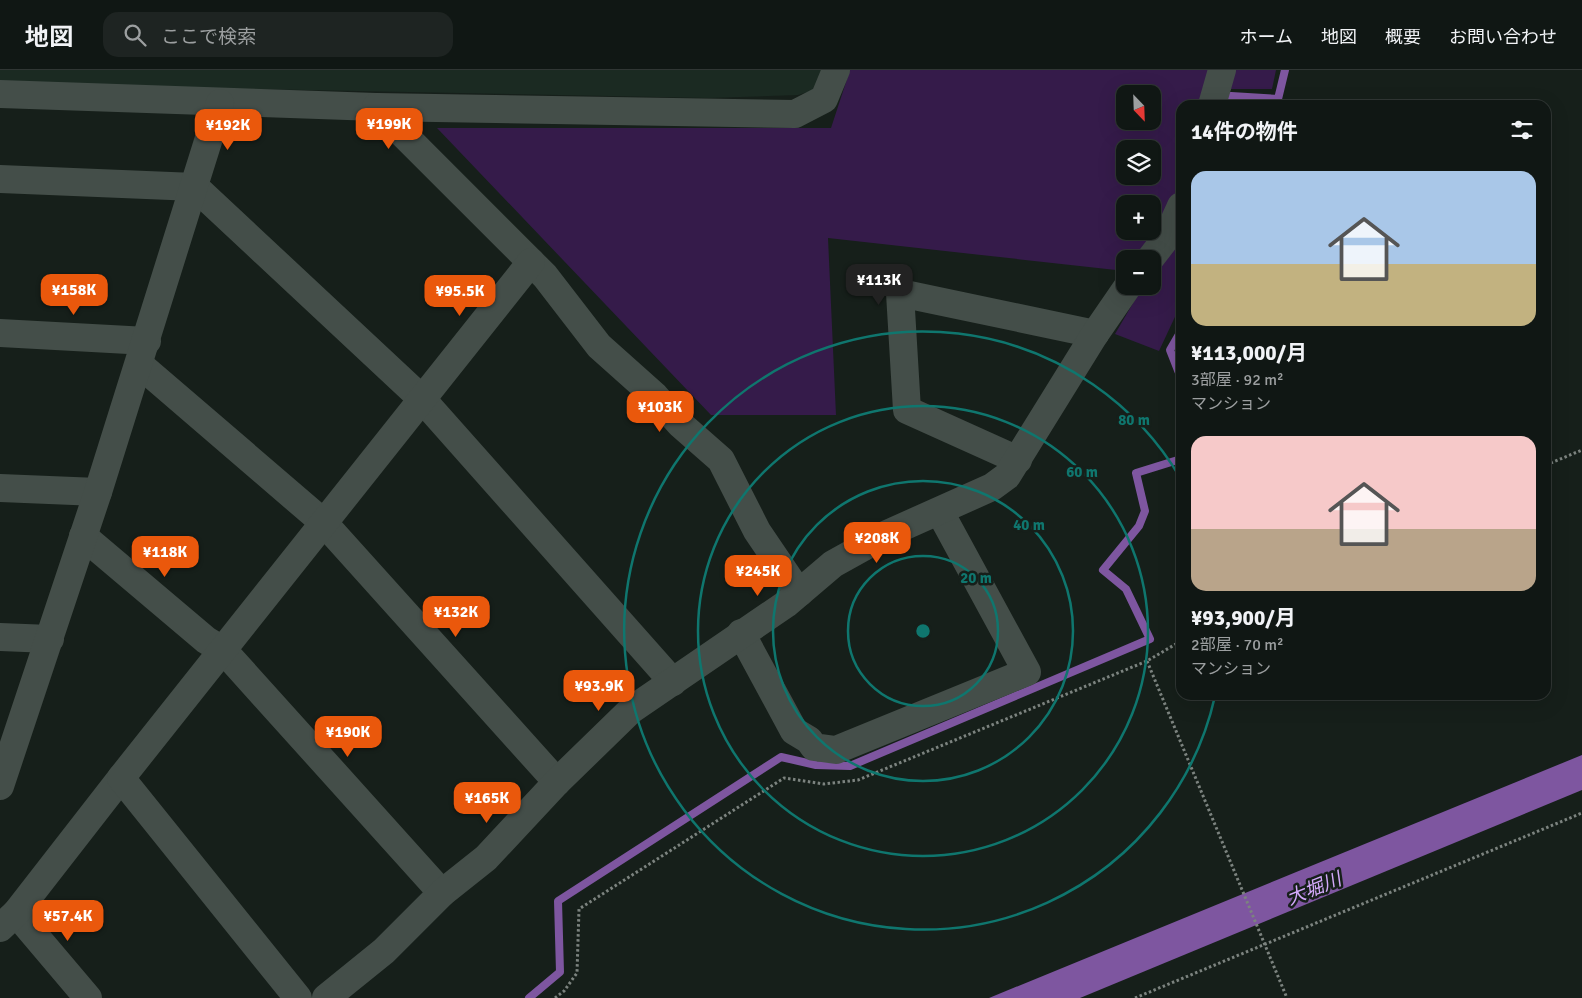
<!DOCTYPE html>
<html lang="ja">
<head>
<meta charset="utf-8">
<style>
	:root { --surface:#101714; --page:#1e2422; --text:#f1f3f6; --muted:#9c9fa0; --line:#303634; --accent:#ea580c }
	body { margin:0; font-family:Signika,"Noto Sans JP",sans-serif; background:var(--page); color:var(--text); height:100vh; display:flex; flex-direction:column; font-size:19px; white-space:nowrap }
	* { box-sizing:border-box; margin:0 }
	p { font-size:16px; color:var(--muted) }
	.icon { flex:none; width:28px; height:28px; fill:none; stroke:currentColor; stroke-width:2; stroke-linecap:round; stroke-linejoin:round }
	.map { position:relative; flex:1; overflow:hidden }
	.side { position:absolute; left:1176px; top:30px; width:375px; height:600px; display:flex; flex-direction:column; background:var(--surface); border-radius:15px; box-shadow:0 5px 20px #0002,0 0 0 1px var(--line) }
	.side>* { flex:none }
	.needle { width:32px; rotate:157deg }
	.fabs { position:absolute; left:1116px; top:15px; display:grid; gap:10px }
	.fabs a { display:grid; place-items:center; width:45px; height:45px; border-radius:10px; background:var(--surface); box-shadow:0 5px 20px #0002,0 0 0 1px var(--line); font-size:25px }
	.price { position:absolute; translate:-50% -42px; padding:0 11px; border-radius:10px; background:var(--accent); color:#fff; font-size:16px; line-height:32px; filter:drop-shadow(0 1px 2px #0008) }
	.price::after { content:''; position:absolute; left:50%; top:30px; width:15px; height:11px; margin-left:-8px; background:inherit; clip-path:polygon(0 0,100% 0,50% 100%) }
	.price.selected { background:#222; color:#fff }
	ul { padding:0; list-style:none }
	li { display:grid; align-content:center; gap:10px; height:265px; padding:0 15px }
	li span { display:grid; place-items:center; height:155px; border-radius:15px; color:#555 }
	li>.icon { margin-inline-start:auto }
	span .icon { width:90px; height:90px; fill:#fffc; stroke-width:1 }
	li b { font-size:21px }
	h2 { display:flex; justify-content:space-between; align-items:center; height:60px; padding:0 15px; font-size:21px }
	header { display:flex; align-items:center; gap:30px; box-sizing:border-box; height:70px; padding:0 25px; background:var(--surface); border-bottom:1px solid var(--line) }
	header strong { font-size:24px }
	nav { display:flex; gap:28px; margin-inline-start:auto; font-size:18px }
	.search { width:350px; height:45px; background:var(--page); display:flex; align-items:center; gap:12px; box-sizing:border-box; padding:0 18px; border-radius:15px; color:var(--muted); font-size:19px }
	.map>svg:first-child { display:block }
</style>
</head>
<body>
<header>
<strong>地図</strong>
<div class="search"><svg class="icon" aria-label="search" viewBox="0 0 24 24"><circle cx="10" cy="10" r="6"/><path d="M15 15l6 6"/></svg>ここで検索</div>
<nav><a>ホーム</a><a>地図</a><a>概要</a><a>お問い合わせ</a></nav>
</header>
<div class="map">
<svg width="1582" height="928" viewBox="0 0 1582 928">
	<rect width="100%" height="100%" fill="#161f1a"/>
	<!-- built -->
	<path fill="#1b2a22" d="M0,0H828L817,19L798,25L708,28L0,14Z"/>
	<!-- green -->
	<path fill="#351b4a" fill-rule="evenodd" d="M850,0H1276L1272,19H1228L1226,35H1181V234L1159,281L1115,264L1143,216H1152V189H1125V201L828,168L836,345H711L437,58H831ZM1125,24H1152V51H1125ZM1125,79H1152V106H1125ZM1125,134H1152V161H1125Z"/>
	<!-- water -->
	<path fill="#7e56a0" d="M1582,685V720L1080,928H989Z"/>
	<g fill="none" stroke-linecap="round" stroke-linejoin="round">
		<!-- stream -->
		<g stroke="#7e56a0" stroke-width="8">
			<path d="M1230,35L1231,26L1278,29L1285,0"/>
			<path d="M1181,261L1170,280L1181,308"/>
			<path d="M529,928L560,902L558,831L781,687L816,695L850,696L1150,569L1126,519L1103,500L1139,456L1145,441L1136,403L1181,389"/>
		</g>
		<!-- path -->
		<g stroke="#7c837f" stroke-width="3" stroke-dasharray="2.5 2.5" stroke-linecap="butt">
			<path d="M1546,395L1582,380"/>
			<path d="M1147,591L1287,928"/>
			<path d="M555,928L564,921L577,903L579,839L784,708L824,714L858,710L1147,591L1181,571"/>
			<path d="M1135,928L1582,743"/>
		</g>
		<!-- minor -->
		<g stroke="#444e49" stroke-width="28">
			<path d="M0,24L376,37L545,206L599,276L655,326L680,354L721,390L757,461L799,523"/>
			<path d="M1212,35L1222,0"/>
			<path d="M376,37L795,44L824,29L836,0"/>
			<path d="M0,109L195,117L422,329L673,612"/>
			<path d="M1150,189L1167,167L1181,136"/>
			<path d="M0,263L147,271"/>
			<path d="M139,294L324,453L557,712"/>
			<path d="M1018,390L907,340L900,223L1095,264"/>
			<path d="M0,418L98,422"/>
			<path d="M83,466L206,570L224,581L442,823"/>
			<path d="M741,563L794,661L809,670L814,677L836,680L1027,602L940,442"/>
			<path d="M0,567L50,569"/>
			<path d="M0,716L98,422L220,33"/>
			<path d="M16,843L88,928"/>
			<path d="M0,858L16,843L121,708"/>
			<path d="M298,928L121,708L531,192"/>
			<path d="M326,928L384,881L442,823L486,788L557,712L631,640L786,534L833,494L887,464L992,417L1007,406L1095,264L1128,216"/>
		</g>
	</g>
	<!-- distance rings -->
	<g fill="none" stroke="#0f766e" stroke-width="2.5">
		<circle cx="923" cy="561" r="75"/>
		<circle cx="923" cy="561" r="150"/>
		<circle cx="923" cy="561" r="225"/>
		<path d="M1215 626A299 299 0 1 1 1181 409"/>
	</g>
	<g text-anchor="middle" dominant-baseline="central" stroke-width="5" stroke-linejoin="round" paint-order="stroke">
		<!-- water labels -->
		<g font-size="19" font-style="italic" fill="#d3a9fa" stroke="#161f1a">
			<text transform="translate(1314 819) rotate(-22)">大堀川</text>
		</g>
	</g>
	<circle cx="923" cy="561" r="8" fill="#0f766e" stroke="#161f1a" stroke-width="2.5"/>
	<g font-size="15" text-anchor="middle" font-weight="bold" fill="#0f766e" stroke="#161f1a" stroke-width="5" stroke-linejoin="round" paint-order="stroke">
		<text x="1134" y="355">80 m</text>
		<text x="1082" y="407">60 m</text>
		<text x="1029" y="460">40 m</text>
		<text x="976" y="513">20 m</text>
	</g>
</svg>
<div class="fabs">
<a><svg class="needle" viewBox="-14 -14 28 28"><path d="M0-13l5 13h-10z" fill="#e53935"/><path d="M0 13l5-13h-10z" fill="#9c9fa0"/></svg></a>
<a><svg class="icon" aria-label="layers" viewBox="0 0 24 24"><path d="M12 4l9 5-9 5-9-5zM3 14l9 5 9-5"/></svg></a>
<a>+</a>
<a>−</a>
</div>
<b class="price" style="left:389px;top:80px">¥199K</b>
<b class="price" style="left:228px;top:81px">¥192K</b>
<b class="price selected" style="left:879px;top:236px">¥113K</b>
<b class="price" style="left:74px;top:246px">¥158K</b>
<b class="price" style="left:460px;top:247px">¥95.5K</b>
<b class="price" style="left:660px;top:363px">¥103K</b>
<b class="price" style="left:877px;top:494px">¥208K</b>
<b class="price" style="left:165px;top:508px">¥118K</b>
<b class="price" style="left:758px;top:527px">¥245K</b>
<b class="price" style="left:456px;top:568px">¥132K</b>
<b class="price" style="left:599px;top:642px">¥93.9K</b>
<b class="price" style="left:348px;top:688px">¥190K</b>
<b class="price" style="left:487px;top:754px">¥165K</b>
<b class="price" style="left:68px;top:872px">¥57.4K</b>
<section class="side">
<h2>14件の物件<svg class="icon" aria-label="filters" viewBox="0 0 24 24"><path d="M4 7h16M4 17h16"/><circle cx="9" cy="7" r="2"/><circle cx="15" cy="17" r="2"/></svg></h2>
<ul>
<li><span style="background:linear-gradient(#a9c7e8 60%,#c2b280 0)"><svg class="icon" aria-label="home" viewBox="0 0 24 24"><path d="M3 11l9-7 9 7M6 9v11h12V9"/></svg></span><div><b>¥113,000/月</b><p>3部屋 · 92 m²</p><p>マンション</p></div></li>
<li><span style="background:linear-gradient(#f6c9c9 60%,#b9a48a 0)"><svg class="icon" aria-label="home" viewBox="0 0 24 24"><path d="M3 11l9-7 9 7M6 9v11h12V9"/></svg></span><div><b>¥93,900/月</b><p>2部屋 · 70 m²</p><p>マンション</p></div></li>
</ul>
</section>
</div>
</body>
</html>
